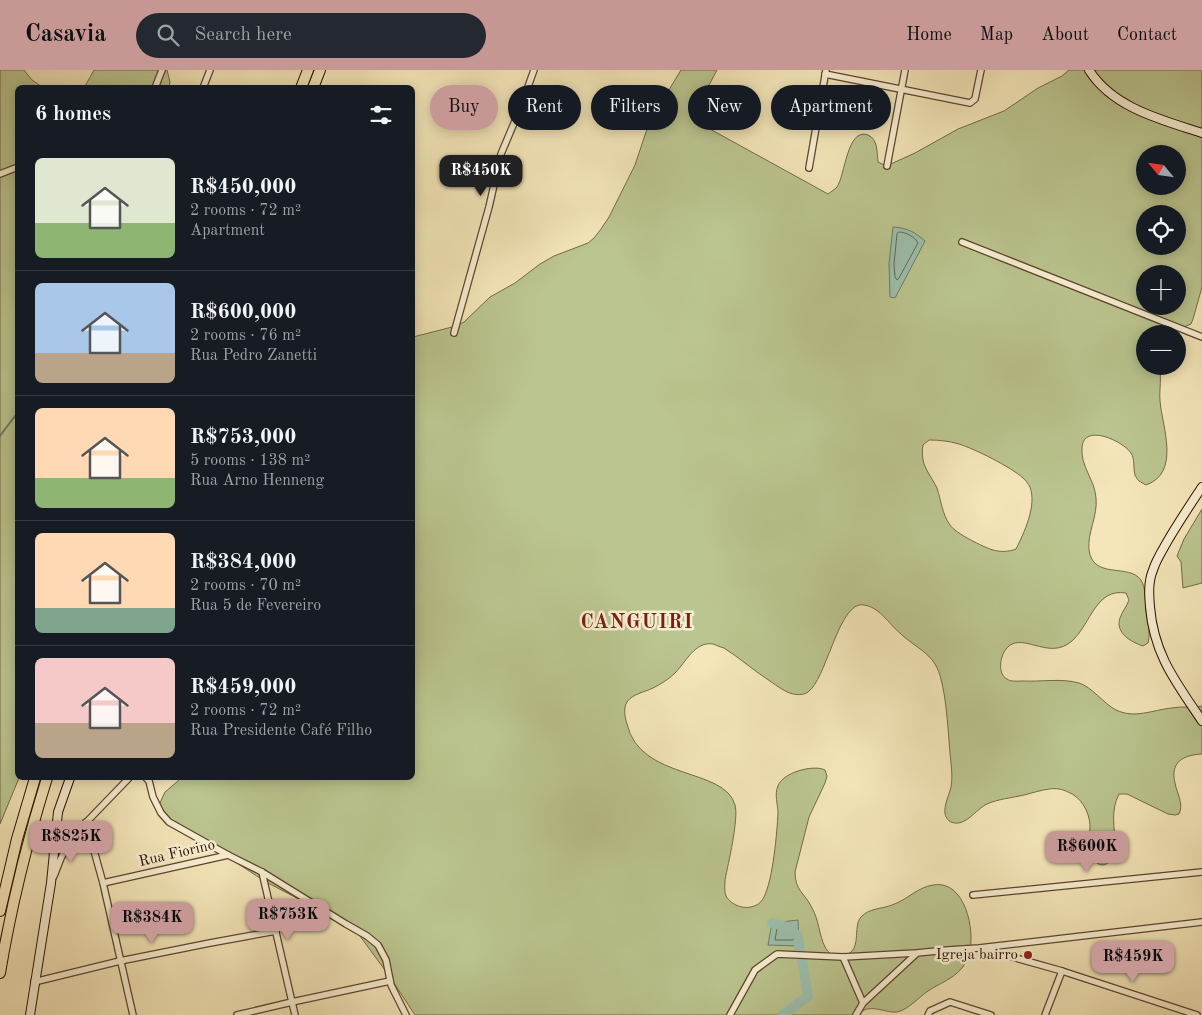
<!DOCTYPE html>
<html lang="en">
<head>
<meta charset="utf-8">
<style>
	:root { --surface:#171b24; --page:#242831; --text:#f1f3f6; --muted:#9ea1a6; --line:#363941; --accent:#c59692 }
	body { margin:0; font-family:"Old Standard TT",serif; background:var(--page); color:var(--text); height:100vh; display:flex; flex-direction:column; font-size:19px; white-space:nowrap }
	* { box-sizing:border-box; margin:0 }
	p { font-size:16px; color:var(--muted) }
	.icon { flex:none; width:28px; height:28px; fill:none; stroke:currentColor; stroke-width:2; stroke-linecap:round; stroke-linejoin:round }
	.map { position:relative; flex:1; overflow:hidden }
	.sheet { position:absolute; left:15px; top:15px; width:400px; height:695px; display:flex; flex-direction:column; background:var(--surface); border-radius:8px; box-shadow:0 2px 12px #0003 }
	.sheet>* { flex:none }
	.banner { position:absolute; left:430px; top:15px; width:475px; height:45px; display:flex; gap:10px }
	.needle { width:32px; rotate:299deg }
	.tools { position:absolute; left:1136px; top:75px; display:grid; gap:10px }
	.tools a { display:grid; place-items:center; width:50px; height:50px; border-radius:50%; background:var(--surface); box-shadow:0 2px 12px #0003; font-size:25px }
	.price { position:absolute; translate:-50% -42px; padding:0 11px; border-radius:10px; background:var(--accent); color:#111; font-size:16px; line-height:32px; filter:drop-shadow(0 1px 2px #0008) }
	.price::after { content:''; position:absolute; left:50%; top:30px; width:15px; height:11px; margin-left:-8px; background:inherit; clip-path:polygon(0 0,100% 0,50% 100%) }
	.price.active { background:#222; color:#fff }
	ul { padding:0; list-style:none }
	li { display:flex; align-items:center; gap:15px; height:125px; padding:0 20px }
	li+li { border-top:1px solid var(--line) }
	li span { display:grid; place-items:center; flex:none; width:140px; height:100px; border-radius:8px; color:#555 }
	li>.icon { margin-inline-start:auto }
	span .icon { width:60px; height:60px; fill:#fffc; stroke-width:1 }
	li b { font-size:21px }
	h2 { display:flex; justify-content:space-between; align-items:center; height:60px; padding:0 20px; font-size:21px }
	.tag { padding:0 18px; border-radius:22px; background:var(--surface); box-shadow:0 2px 12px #0003; font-size:18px; line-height:45px }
	.tag.active { background:var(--accent); color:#111 }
	header { display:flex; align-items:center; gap:30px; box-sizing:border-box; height:70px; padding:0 25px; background:var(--accent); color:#111 }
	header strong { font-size:24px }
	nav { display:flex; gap:28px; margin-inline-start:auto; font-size:18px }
	.search { width:350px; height:45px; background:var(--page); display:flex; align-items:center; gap:12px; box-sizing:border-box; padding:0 18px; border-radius:28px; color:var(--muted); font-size:19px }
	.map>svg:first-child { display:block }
</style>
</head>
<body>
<header>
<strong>Casavia</strong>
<div class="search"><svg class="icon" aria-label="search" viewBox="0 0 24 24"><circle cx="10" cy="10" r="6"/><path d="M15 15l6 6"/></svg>Search here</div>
<nav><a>Home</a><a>Map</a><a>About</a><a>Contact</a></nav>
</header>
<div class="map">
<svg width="1202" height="945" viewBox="0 0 1202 945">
	<rect width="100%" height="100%" fill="#f4e6b9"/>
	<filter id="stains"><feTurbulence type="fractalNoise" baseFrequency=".004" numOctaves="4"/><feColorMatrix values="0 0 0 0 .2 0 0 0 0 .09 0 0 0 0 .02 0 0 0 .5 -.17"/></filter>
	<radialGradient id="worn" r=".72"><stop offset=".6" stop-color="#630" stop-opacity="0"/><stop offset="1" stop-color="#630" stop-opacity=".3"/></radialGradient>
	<!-- green -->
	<g fill="#bbc58f" stroke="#736a48" fill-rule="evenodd">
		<path d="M0,0H24L32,10L42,17L18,18V708H19L0,754Z"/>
		<path d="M94,0H167L170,12L169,17L84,18Z"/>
		<path d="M681,0H717L709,15L699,43L701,47L699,53L828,124C831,122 835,119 837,117C845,106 847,57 868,65C878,69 877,83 878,92L884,95L893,93L915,83L958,59L1004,41L1038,18L1062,6L1069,0H1202V217L1193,249L1191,254L1184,257L1167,258L1161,264H1145V296H1159C1162,307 1159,320 1160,331C1162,356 1181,403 1146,415L1139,411C1137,409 1136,407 1135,405C1133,397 1135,389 1131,383C1123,371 1084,353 1082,377C1080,396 1095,410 1096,428C1098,446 1087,463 1089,480C1093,510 1129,493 1141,510C1146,518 1145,530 1146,540C1147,551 1151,561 1148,573L1143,576C1131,572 1115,563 1120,548C1122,542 1127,536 1129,530L1126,523C1096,518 1091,553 1073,570C1048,594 1019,556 1004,582C1000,590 998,604 1007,609C1011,612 1017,611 1022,611C1041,612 1061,608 1079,613C1092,617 1103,633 1116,640C1135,649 1152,640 1172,638C1182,636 1192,638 1202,636V684C1183,685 1170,692 1175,713C1177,724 1184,734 1179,744L1175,745L1168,744L1127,724H1119C1110,741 1115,758 1115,776C1115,793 1100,804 1091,785C1087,775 1090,764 1090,755C1089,741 1081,727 1068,722C1062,719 1056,718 1049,719C1041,720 1032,723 1024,725C1011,728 998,729 987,734C976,739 965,758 951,752C948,751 945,746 945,743C944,735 949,725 951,717C953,706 951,694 950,683C948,661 946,611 935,594C927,581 911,574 901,564C891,556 884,544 873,538C869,536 863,534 859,535C837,541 826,609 808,622C804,625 798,625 793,624C785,622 777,616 770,611C754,601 740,588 724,578C720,577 716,575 713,574C695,571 686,592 675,603C669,609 661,614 653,618C645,622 632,624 627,632C623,638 625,648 627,654C640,711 725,697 735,735C739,749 728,794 725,810C725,815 724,821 726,826C734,840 757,842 764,827C773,809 777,763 778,743C778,734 774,725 778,716C782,703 813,694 825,700L827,706L825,713L809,747L795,802C795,821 805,823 812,838C819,850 819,865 825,877C827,881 832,886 837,886C839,887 842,886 844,885C863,882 852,857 861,847C869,838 882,839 892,835C907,830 918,817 933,815C965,809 976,861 969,884C968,889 965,894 962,898C953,909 940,913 928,921C919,927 908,940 897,942C883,943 869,932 858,945H415L390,907L357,862L337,849L266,812L226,786L173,755L161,743L160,733L165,722L178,711L180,708H412L413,267L456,256L464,252L490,227L515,213L540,194L554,186L588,173L594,168L601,159L609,147L635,95L649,53ZM1145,84H1178V116H1145ZM1145,144H1178V176H1145ZM1145,204H1178V236H1145ZM929,370C939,370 949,371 959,374C975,379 1011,397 1023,408C1026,410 1028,414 1030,417C1037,436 1024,463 1016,479C1009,482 1000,482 993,480C983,477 955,463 950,455C942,444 941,430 937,418C933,410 927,402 924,394C922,387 922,381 923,375Z"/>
		<path d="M1202,439V513L1183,518L1181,492L1177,486L1184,469Z"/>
	</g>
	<!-- water -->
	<g fill="#9cc0ae" stroke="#6f7968">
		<path d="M893,157C907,158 915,162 925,171L895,228L890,227L889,194Z"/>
		<path d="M798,850L799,876L768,875L772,853Z"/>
	</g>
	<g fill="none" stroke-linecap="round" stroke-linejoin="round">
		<!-- shore -->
		<g stroke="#646757" stroke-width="1">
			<path d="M899,162C906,162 915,167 918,173L899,208L897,210L895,207L894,194L897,164Z"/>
			<path d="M791,856L793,858L794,868L793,870H775L777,858Z"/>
		</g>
		<!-- stream -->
		<path stroke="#6f7968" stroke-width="2" d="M0,366L18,342"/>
		<!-- river -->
		<g stroke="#9cc0ae" stroke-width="10">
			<path d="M772,853L788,857L798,866L800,881"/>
			<path d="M783,945L808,926L802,890"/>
		</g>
		<defs>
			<g id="street">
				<path d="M825,4L970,33L975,29L981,0"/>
				<path d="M155,18L162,0"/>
				<path d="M203,18L210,0"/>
				<path d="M887,96L905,0"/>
				<path d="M809,98L826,0"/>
				<path d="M0,104L18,97"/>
				<path d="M962,172L1202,267"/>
				<path d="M454,263L489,137L501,84L520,39L534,0"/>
				<path d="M146,708L149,711L153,727L161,743L169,752L228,785L262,802L346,854L367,866L378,875L386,890L391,915L406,945"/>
				<path d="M86,752L103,813L133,945"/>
				<path d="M57,758L67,763L74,765"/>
				<path d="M262,802L295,945"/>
				<path d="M54,806L61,788L74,765L129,708"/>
				<path d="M103,813L228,785"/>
				<path d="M973,825L1202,802"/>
				<path d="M984,879L1062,901L1197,945"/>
				<path d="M843,887L863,933L856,945"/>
				<path d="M34,912L120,891L210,873L276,861"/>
				<path d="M863,933L916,884"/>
				<path d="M237,945L292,932L390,911"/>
				<path d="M730,945L755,900L777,884L843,887L916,883L948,880L979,878L1202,852"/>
				<path d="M928,945L930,941L950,932L991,945"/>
				<path d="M1045,945L1062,901"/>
			</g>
			<g id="secondary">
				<path d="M1089,0C1113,38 1162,50 1202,63"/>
				<path d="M1202,417C1190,435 1178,453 1167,472C1162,481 1156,490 1153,500C1148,512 1149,525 1150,537C1154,585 1176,612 1202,651"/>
				<path d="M30,945L51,813L58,742L70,708"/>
			</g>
			<g id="highway">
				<path d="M301,18L308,0"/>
				<path d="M313,18L320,0"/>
				<path d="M0,841L17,769L35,708"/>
				<path d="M0,903C11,837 27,772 47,708"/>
			</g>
		</defs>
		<!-- street casing -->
		<use href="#street" stroke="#5d442e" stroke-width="8"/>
		<!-- secondary casing -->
		<use href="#secondary" stroke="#2b0e00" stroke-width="10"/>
		<!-- highway casing -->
		<use href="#highway" stroke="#2b0e00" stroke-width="12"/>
		<!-- street -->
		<use href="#street" stroke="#f8efd2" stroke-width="5.5"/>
		<!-- secondary -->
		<use href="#secondary" stroke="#f8efd2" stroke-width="8"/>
		<!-- highway -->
		<use href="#highway" stroke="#f4e6b9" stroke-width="10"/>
	</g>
	<!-- markers -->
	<circle fill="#8f2418" stroke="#f8efd2" stroke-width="2" cx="1028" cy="885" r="5"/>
	<g text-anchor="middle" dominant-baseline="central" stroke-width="5" stroke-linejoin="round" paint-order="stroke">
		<!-- street labels -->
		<g font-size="15" fill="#2b0e00" stroke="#f8efd2">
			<text transform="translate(177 784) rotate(-13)">Rua Fiorino</text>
		</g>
		<!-- poi labels -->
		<g font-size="15" fill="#2b0e00" stroke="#f8efd2" text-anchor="end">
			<text x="1018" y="885">Igreja bairro</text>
		</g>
		<!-- district labels -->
		<g font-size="20" font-weight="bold" letter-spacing="1" fill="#7a1f14" stroke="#f8efd2">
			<text x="637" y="553">CANGUIRI</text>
		</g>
	</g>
	<rect width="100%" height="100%" filter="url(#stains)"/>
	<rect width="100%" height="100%" fill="url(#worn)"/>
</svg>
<div class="tools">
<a><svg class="needle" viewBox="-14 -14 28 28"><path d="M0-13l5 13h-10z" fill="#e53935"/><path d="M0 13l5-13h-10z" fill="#9ea1a6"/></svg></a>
<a><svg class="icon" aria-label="locate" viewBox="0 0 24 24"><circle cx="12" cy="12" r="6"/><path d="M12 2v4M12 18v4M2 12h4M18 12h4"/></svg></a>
<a>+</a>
<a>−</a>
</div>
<b class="price active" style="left:481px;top:127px">R$450K</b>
<b class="price" style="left:71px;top:793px">R$825K</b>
<b class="price" style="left:1087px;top:803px">R$600K</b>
<b class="price" style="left:288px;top:871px">R$753K</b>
<b class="price" style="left:152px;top:874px">R$384K</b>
<b class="price" style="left:1133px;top:913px">R$459K</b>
<div class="banner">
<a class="tag active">Buy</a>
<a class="tag">Rent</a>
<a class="tag">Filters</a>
<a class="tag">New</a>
<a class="tag">Apartment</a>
</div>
<section class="sheet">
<h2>6 homes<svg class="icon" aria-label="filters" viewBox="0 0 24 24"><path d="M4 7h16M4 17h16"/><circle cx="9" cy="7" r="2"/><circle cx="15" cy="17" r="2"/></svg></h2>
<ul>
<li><span style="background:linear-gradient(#dfe7d0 65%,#8fb573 0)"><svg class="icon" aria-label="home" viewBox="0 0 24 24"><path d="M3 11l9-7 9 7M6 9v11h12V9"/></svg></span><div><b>R$450,000</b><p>2 rooms · 72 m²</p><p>Apartment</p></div></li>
<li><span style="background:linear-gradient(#a9c7e8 70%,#b9a48a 0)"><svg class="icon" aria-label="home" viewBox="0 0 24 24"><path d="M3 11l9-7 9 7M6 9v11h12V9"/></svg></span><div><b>R$600,000</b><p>2 rooms · 76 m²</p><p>Rua Pedro Zanetti</p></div></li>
<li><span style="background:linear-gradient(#ffd9b3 70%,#8fb573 0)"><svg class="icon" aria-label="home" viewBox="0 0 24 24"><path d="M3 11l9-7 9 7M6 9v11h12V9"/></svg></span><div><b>R$753,000</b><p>5 rooms · 138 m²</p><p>Rua Arno Henneng</p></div></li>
<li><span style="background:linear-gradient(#ffd9b3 75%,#7fa58c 0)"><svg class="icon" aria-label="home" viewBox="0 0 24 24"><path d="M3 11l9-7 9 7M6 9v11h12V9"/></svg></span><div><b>R$384,000</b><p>2 rooms · 70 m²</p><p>Rua 5 de Fevereiro</p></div></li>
<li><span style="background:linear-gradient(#f6c9c9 65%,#b9a48a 0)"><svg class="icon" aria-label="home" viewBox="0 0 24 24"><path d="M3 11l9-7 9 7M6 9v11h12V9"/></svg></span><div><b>R$459,000</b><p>2 rooms · 72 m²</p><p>Rua Presidente Café Filho</p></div></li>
</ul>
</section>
</div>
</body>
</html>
